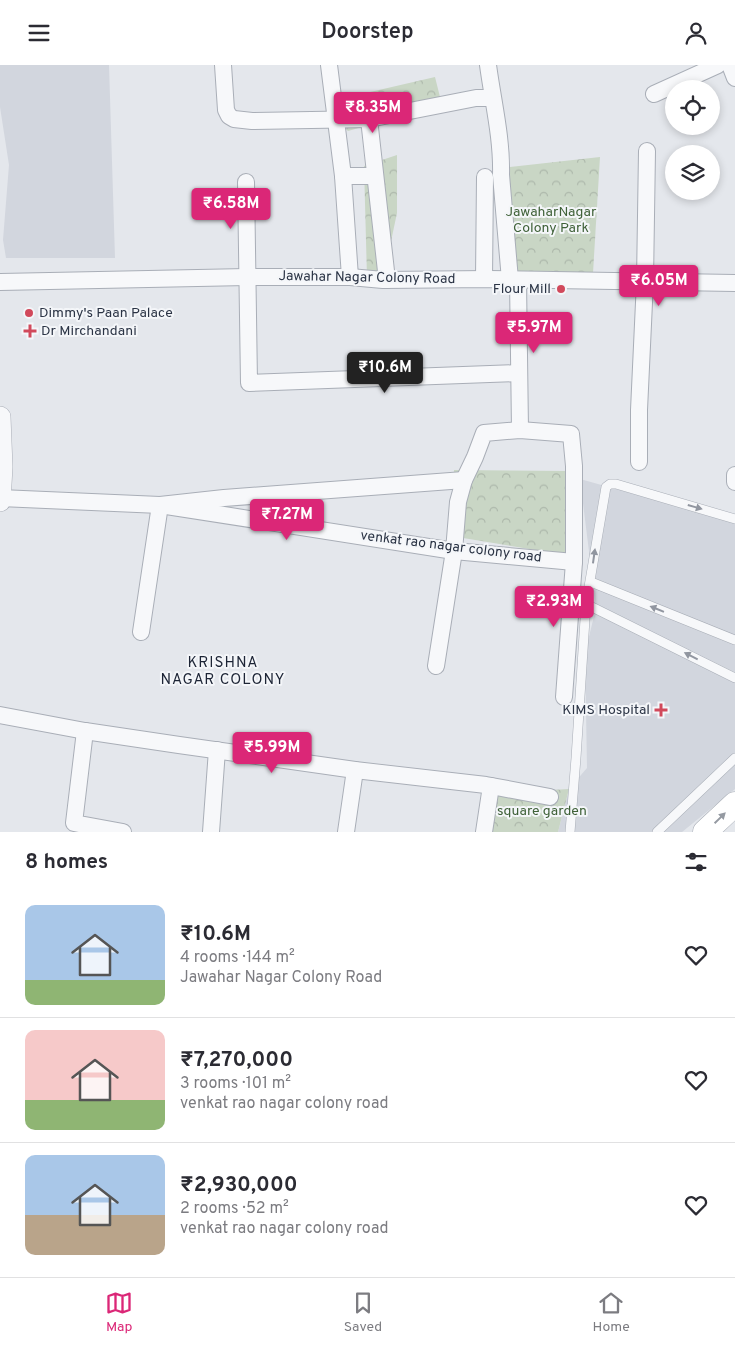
<!DOCTYPE html>
<html lang="en">
<head>
<meta charset="utf-8">
<style>
	:root { --surface:#fff; --page:#f2f2f3; --text:#2b2b33; --muted:#7c7c81; --line:#e1e1e2; --accent:#db2777 }
	body { margin:0; font-family:Overpass,sans-serif; background:var(--page); color:var(--text); height:100vh; display:flex; flex-direction:column; font-size:19px; white-space:nowrap }
	* { box-sizing:border-box; margin:0 }
	p { font-size:16px; color:var(--muted) }
	.icon { flex:none; width:28px; height:28px; fill:none; stroke:currentColor; stroke-width:2; stroke-linecap:round; stroke-linejoin:round }
	.map { position:relative; height:767px; overflow:hidden }
	.details { display:flex; flex-direction:column; background:var(--surface); flex:1 }
	.details>* { flex:none }
	.controls { position:absolute; left:665px; top:15px; display:grid; gap:10px }
	.controls a { display:grid; place-items:center; width:55px; height:55px; border-radius:50%; background:var(--surface); box-shadow:0 2px 8px #0003; font-size:25px }
	.price { position:absolute; translate:-50% -42px; padding:0 11px; border-radius:5px; background:var(--accent); color:#fff; font-size:16px; line-height:32px; filter:drop-shadow(0 1px 2px #0008) }
	.price::after { content:''; position:absolute; left:50%; top:30px; width:15px; height:11px; margin-left:-8px; background:inherit; clip-path:polygon(0 0,100% 0,50% 100%) }
	.price.selected { background:#222; color:#fff }
	ul { padding:0; list-style:none }
	li { display:flex; align-items:center; gap:15px; height:125px; padding:0 25px }
	li+li { border-top:1px solid var(--line) }
	li span { display:grid; place-items:center; flex:none; width:140px; height:100px; border-radius:10px; color:#555 }
	li>.icon { margin-inline-start:auto }
	span .icon { width:60px; height:60px; fill:#fffc; stroke-width:1 }
	li b { font-size:21px }
	h2 { display:flex; justify-content:space-between; align-items:center; height:60px; padding:0 25px; font-size:21px }
	header { display:flex; justify-content:space-between; align-items:center; height:65px; padding:0 25px; background:var(--surface); font-size:22px; font-weight:600 }
	.dock { display:flex; justify-content:space-around; align-items:center; height:70px; border-top:1px solid var(--line); background:var(--surface); font-size:14px; color:var(--muted) }
	.dock a { display:grid; justify-items:center; gap:2px }
	.dock .selected { color:var(--accent) }
	.map>svg:first-child { display:block }
</style>
</head>
<body>
<header><svg class="icon" aria-label="menu" viewBox="0 0 24 24"><path d="M4 6h16M4 12h16M4 18h16"/></svg>Doorstep<svg class="icon" aria-label="person" viewBox="0 0 24 24"><circle cx="12" cy="8" r="4"/><path d="M4 21q1-7 8-7t8 7"/></svg></header>
<div class="map">
<svg width="735" height="767" viewBox="0 0 735 767">
	<defs>
		<pattern id="park-crowns" width="20" height="18" patternUnits="userSpaceOnUse" patternTransform="scale(1.25)"><rect width="20" height="18" fill="#c9d6c5"/><path d="M2 6a3 3 0 1 1 6 0M12 15a3 3 0 1 1 6 0" fill="none" stroke="#adb8ab"/></pattern>
	</defs>
	<rect width="100%" height="100%" fill="#e4e7ec"/>
	<!-- built -->
	<g fill="#d2d6de">
		<path d="M0,0H109L115,193H6L3,175L9,100L0,42Z"/>
		<path d="M580,414L641,431L735,452V724L682,767H558L569,724L587,703L585,588L596,543Z"/>
	</g>
	<!-- park -->
	<g fill="url(#park-crowns)">
		<path d="M435,12L443,44L423,45L348,66L335,55L327,37Z"/>
		<path d="M397,90V148L383,214L367,213L364,101Z"/>
		<path d="M600,92L593,208L504,209L510,102Z"/>
		<path d="M454,405L570,406L572,491L451,471Z"/>
		<path d="M569,724L558,767H481L487,726L499,728Z"/>
	</g>
	<g fill="none" stroke-linecap="round" stroke-linejoin="round">
		<defs>
			<g id="service">
				<path d="M591,517L735,575"/>
				<path d="M586,539L735,613"/>
				<path d="M570,767L576,693L586,539L606,422L610,419H616L735,454"/>
				<path d="M657,767L735,693"/>
			</g>
			<g id="minor">
				<path d="M223,0L226,45L229,51L234,54L252,56L369,54L476,33H492"/>
				<path d="M329,0L343,111L350,212"/>
				<path d="M488,0C493,37 502,73 501,110L510,215"/>
				<path d="M730,0L735,13"/>
				<path d="M654,29L718,0"/>
				<path d="M369,54L387,215"/>
				<path d="M343,111H374"/>
				<path d="M246,117L249,318L519,308"/>
				<path d="M484,214L485,112"/>
				<path d="M518,215L520,365"/>
				<path d="M0,217L247,212H350L383,215L488,214L735,218"/>
				<path d="M639,397V345L645,216L647,86"/>
				<path d="M735,417V410"/>
				<path d="M0,433L160,440L454,486L574,497"/>
				<path d="M141,567L160,440L224,433L464,415"/>
				<path d="M436,601L454,486L458,437L464,415L475,392L484,368L520,365L571,369L574,401V497L564,632"/>
				<path d="M0,650L85,666L179,680L355,705L486,720L550,732"/>
				<path d="M85,666L74,758L123,767"/>
				<path d="M211,767L217,685"/>
				<path d="M346,767L355,705"/>
				<path d="M484,767L491,721"/>
			</g>
			<path id="tertiary" d="M0,352L2,402L0,436"/>
			<path id="secondary" d="M705,767L735,739"/>
		</defs>
		<!-- service casing -->
		<use href="#service" stroke="#a9aeb7" stroke-width="10"/>
		<!-- minor casing -->
		<use href="#minor" stroke="#a9aeb7" stroke-width="18"/>
		<!-- tertiary casing -->
		<use href="#tertiary" stroke="#a9aeb7" stroke-width="22"/>
		<!-- secondary casing -->
		<use href="#secondary" stroke="#a9aeb7" stroke-width="25"/>
		<!-- service -->
		<use href="#service" stroke="#f7f8fa" stroke-width="9"/>
		<!-- minor -->
		<use href="#minor" stroke="#f7f8fa" stroke-width="16"/>
		<!-- tertiary -->
		<use href="#tertiary" stroke="#f7f8fa" stroke-width="21"/>
		<!-- secondary -->
		<use href="#secondary" stroke="#fff" stroke-width="24"/>
	</g>
	<!-- one-way arrows -->
	<defs><path id="oneway-solid" d="M-6-.8H1V-3.2L6.5 0L1 3.2V.8H-6Z" transform="scale(1.25)"/></defs>
	<g fill="#9196a0">
		<use href="#oneway-solid" transform="translate(695 442) rotate(16)"/>
		<use href="#oneway-solid" transform="translate(594 491) rotate(-82)"/>
		<use href="#oneway-solid" transform="translate(657 544) rotate(-158)"/>
		<use href="#oneway-solid" transform="translate(691 591) rotate(-153)"/>
	</g>
	<use fill="#959aa2" href="#oneway-solid" transform="translate(720 753) rotate(-44)"/>
	<!-- markers -->
	<g fill="#d1495b" stroke="#f4f6f9" stroke-width="2">
		<circle cx="561" cy="224" r="5"/>
		<circle cx="29" cy="248" r="5"/>
		<path d="M27.5 258.5h5v5h5v5h-5v5h-5v-5h-5v-5h5z"/>
		<path d="M658.5 637.5h5v5h5v5h-5v5h-5v-5h-5v-5h5z"/>
	</g>
	<g text-anchor="middle" dominant-baseline="central" stroke-width="4" stroke-linejoin="round" paint-order="stroke">
		<!-- park labels -->
		<g font-size="14" fill="#3f6138" stroke="#f4f6f9">
			<text x="551" y="147">JawaharNagar<tspan x="551" dy="16">Colony Park</tspan></text>
			<text x="542" y="746">square garden</text>
		</g>
		<!-- street labels -->
		<g font-size="14" fill="#2b3445" stroke="#f4f6f9">
			<text transform="translate(367 213) rotate(1)">Jawahar Nagar Colony Road</text>
			<text transform="translate(451 482) rotate(7)">venkat rao nagar colony road</text>
		</g>
		<!-- poi labels -->
		<g font-size="14" fill="#2b3445" stroke="#f4f6f9" text-anchor="end">
			<text x="551" y="224">Flour Mill</text>
			<text x="39" y="248" text-anchor="start">Dimmy's Paan Palace</text>
			<text x="41" y="266" text-anchor="start">Dr Mirchandani</text>
			<text x="650" y="645">KIMS Hospital</text>
		</g>
		<!-- neighbourhood labels -->
		<g font-size="15" letter-spacing="1" fill="#1d2536" stroke="#f4f6f9">
			<text x="223" y="598">KRISHNA<tspan x="223" dy="17">NAGAR COLONY</tspan></text>
		</g>
	</g>
</svg>
<div class="controls">
<a><svg class="icon" aria-label="locate" viewBox="0 0 24 24"><circle cx="12" cy="12" r="6"/><path d="M12 2v4M12 18v4M2 12h4M18 12h4"/></svg></a>
<a><svg class="icon" aria-label="layers" viewBox="0 0 24 24"><path d="M12 4l9 5-9 5-9-5zM3 14l9 5 9-5"/></svg></a>
</div>
<b class="price" style="left:373px;top:69px">₹8.35M</b>
<b class="price" style="left:231px;top:165px">₹6.58M</b>
<b class="price" style="left:659px;top:242px">₹6.05M</b>
<b class="price" style="left:534px;top:289px">₹5.97M</b>
<b class="price selected" style="left:385px;top:329px">₹10.6M</b>
<b class="price" style="left:287px;top:476px">₹7.27M</b>
<b class="price" style="left:554px;top:563px">₹2.93M</b>
<b class="price" style="left:272px;top:709px">₹5.99M</b>
</div>
<section class="details">
<h2>8 homes<svg class="icon" aria-label="filters" viewBox="0 0 24 24"><path d="M4 7h16M4 17h16"/><circle cx="9" cy="7" r="2"/><circle cx="15" cy="17" r="2"/></svg></h2>
<ul>
<li><span style="background:linear-gradient(#a9c7e8 75%,#8fb573 0)"><svg class="icon" aria-label="home" viewBox="0 0 24 24"><path d="M3 11l9-7 9 7M6 9v11h12V9"/></svg></span><div><b>₹10.6M</b><p>4 rooms · 144 m²</p><p>Jawahar Nagar Colony Road</p></div><svg class="icon" aria-label="heart" viewBox="0 0 24 24"><path d="M12 20l-8-8c-3-5 5-10 8-4 3-6 11-1 8 4z"/></svg></li>
<li><span style="background:linear-gradient(#f6c9c9 70%,#8fb573 0)"><svg class="icon" aria-label="home" viewBox="0 0 24 24"><path d="M3 11l9-7 9 7M6 9v11h12V9"/></svg></span><div><b>₹7,270,000</b><p>3 rooms · 101 m²</p><p>venkat rao nagar colony road</p></div><svg class="icon" aria-label="heart" viewBox="0 0 24 24"><path d="M12 20l-8-8c-3-5 5-10 8-4 3-6 11-1 8 4z"/></svg></li>
<li><span style="background:linear-gradient(#a9c7e8 60%,#b9a48a 0)"><svg class="icon" aria-label="home" viewBox="0 0 24 24"><path d="M3 11l9-7 9 7M6 9v11h12V9"/></svg></span><div><b>₹2,930,000</b><p>2 rooms · 52 m²</p><p>venkat rao nagar colony road</p></div><svg class="icon" aria-label="heart" viewBox="0 0 24 24"><path d="M12 20l-8-8c-3-5 5-10 8-4 3-6 11-1 8 4z"/></svg></li>
</ul>
</section>
<nav class="dock">
<a class="selected"><svg class="icon" aria-label="map" viewBox="0 0 24 24"><path d="M3 6l6-2 6 2 6-2v14l-6 2-6-2-6 2zM9 4v14M15 6v14"/></svg>Map</a>
<a><svg class="icon" aria-label="saved" viewBox="0 0 24 24"><path d="M7 4h10v16l-5-4-5 4z"/></svg>Saved</a>
<a><svg class="icon" aria-label="home" viewBox="0 0 24 24"><path d="M3 11l9-7 9 7M6 9v11h12V9"/></svg>Home</a>
</nav>
</body>
</html>
